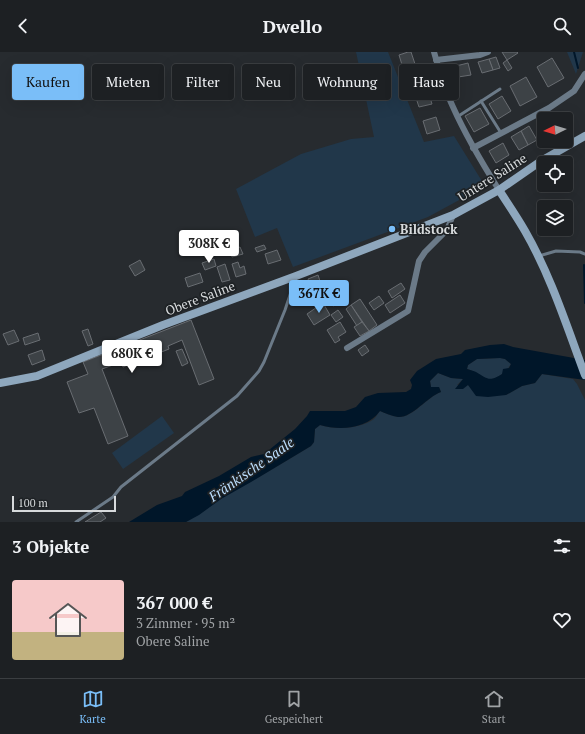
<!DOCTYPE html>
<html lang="de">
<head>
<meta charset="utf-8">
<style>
	:root { --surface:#1d2023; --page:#25282b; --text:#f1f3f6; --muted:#a0a3a6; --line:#3b3e41; --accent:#7abef8 }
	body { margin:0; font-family:"PT Serif",serif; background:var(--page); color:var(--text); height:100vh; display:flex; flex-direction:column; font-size:15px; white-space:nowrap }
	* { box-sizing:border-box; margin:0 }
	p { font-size:13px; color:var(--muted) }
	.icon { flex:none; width:22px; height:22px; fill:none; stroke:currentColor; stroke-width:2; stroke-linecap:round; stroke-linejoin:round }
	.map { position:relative; height:470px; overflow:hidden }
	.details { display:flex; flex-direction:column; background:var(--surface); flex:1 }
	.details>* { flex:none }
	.guide { position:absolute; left:12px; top:12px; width:561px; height:36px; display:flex; gap:8px }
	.needle { width:26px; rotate:265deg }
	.fabs { position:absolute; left:537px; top:60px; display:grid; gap:8px }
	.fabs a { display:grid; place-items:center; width:36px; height:36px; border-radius:4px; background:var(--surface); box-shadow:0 4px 16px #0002,0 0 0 1px var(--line); font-size:20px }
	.scale { position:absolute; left:12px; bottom:10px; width:104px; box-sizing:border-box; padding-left:4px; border:2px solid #d7dadc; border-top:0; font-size:11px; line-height:14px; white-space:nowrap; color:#d7dadc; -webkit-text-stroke:3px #1e2225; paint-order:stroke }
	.price { position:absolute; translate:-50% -34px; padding:0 9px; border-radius:4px; background:#fff; color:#222; font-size:13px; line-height:26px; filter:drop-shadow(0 1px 2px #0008) }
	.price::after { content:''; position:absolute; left:50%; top:24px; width:12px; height:9px; margin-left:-6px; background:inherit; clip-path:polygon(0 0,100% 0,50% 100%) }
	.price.selected { background:var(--accent); color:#111 }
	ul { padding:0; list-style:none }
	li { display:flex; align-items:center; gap:12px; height:100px; padding:0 12px }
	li+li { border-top:1px solid var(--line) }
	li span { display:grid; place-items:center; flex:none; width:112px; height:80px; border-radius:4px; color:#555 }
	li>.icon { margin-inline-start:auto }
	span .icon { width:48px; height:48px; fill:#fffc; stroke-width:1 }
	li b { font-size:17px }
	h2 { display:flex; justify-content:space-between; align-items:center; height:48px; padding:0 12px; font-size:17px }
	.tag { padding:0 14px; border-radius:4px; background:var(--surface); box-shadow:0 4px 16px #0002,0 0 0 1px var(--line); font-size:14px; line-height:36px }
	.tag.selected { background:var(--accent); color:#111 }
	header { display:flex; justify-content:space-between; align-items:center; height:52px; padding:0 12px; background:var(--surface); font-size:18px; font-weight:700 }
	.tab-bar { display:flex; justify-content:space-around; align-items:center; height:56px; border-top:1px solid var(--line); background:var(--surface); font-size:11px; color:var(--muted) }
	.tab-bar a { display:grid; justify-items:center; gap:2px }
	.tab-bar .selected { color:var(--accent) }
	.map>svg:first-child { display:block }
</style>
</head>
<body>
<header><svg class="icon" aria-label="back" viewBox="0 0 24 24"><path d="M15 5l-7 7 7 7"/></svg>Dwello<svg class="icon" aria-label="search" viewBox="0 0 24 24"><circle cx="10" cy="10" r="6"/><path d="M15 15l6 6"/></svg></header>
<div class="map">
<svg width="585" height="470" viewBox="0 0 585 470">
	<rect width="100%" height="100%" fill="#272b2f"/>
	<!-- green -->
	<g fill="#21374a">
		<path d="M356,0H388L424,90L454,84L485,134L428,165L293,215L277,176L255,185L236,137L301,102L351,87L374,85Z"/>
		<path d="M567,0H583L576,22Z"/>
		<path d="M500,306L505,307L511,312C506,320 494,331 485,326C478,323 474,319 467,317L468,313L477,307Z"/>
		<path d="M438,321L451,326L463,327L457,333H467L506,343L522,334L535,331L542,322L573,327L577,332L585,348V470H186C199,463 209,454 222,446C252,429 282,412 311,394L314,390L315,377L320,373C336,378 360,377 374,367C376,365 378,361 380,359C385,361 392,364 398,365C413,366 427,345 441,340L439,335H431L430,329Z"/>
		<path d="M162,364L174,381L123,417L112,401Z"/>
	</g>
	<!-- water -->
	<path fill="#001629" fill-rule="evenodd" d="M504,292L513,295L585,308V328L542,322L535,331L522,334L506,343L488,345L476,344L468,333L463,337H455L463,327L451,326L438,321L430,329L431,335H439L441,340C427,345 412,366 398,365C392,364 385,361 380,359C367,377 340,379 320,373L315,377L314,390L311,394L251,430L221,447L199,463L186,470H129L157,453L182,444L185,440L219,424L251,405L264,402L295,377L307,364L310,359H345L356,355L365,345L378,341L406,340L411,337L412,333L410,328L417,319L436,307L461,302L465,298L490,293ZM500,306L505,307L511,312L509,316L503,317L502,322C489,330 488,327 476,320C474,319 470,318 467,317L468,313L477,307Z"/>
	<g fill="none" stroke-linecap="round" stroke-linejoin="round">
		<!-- stream -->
		<g stroke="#001629" stroke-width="2">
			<path d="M574,0L578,16"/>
			<path d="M584,213L585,251"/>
		</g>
	</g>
	<!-- building -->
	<g fill="#3d4246" stroke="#696d72">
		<path d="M408,0H411L415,12L403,16L399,3Z"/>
		<path d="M502,0H517L518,1L507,8Z"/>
		<path d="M496,5L500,16L493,18L489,7Z"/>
		<path d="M552,6L564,26L548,35L537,15Z"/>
		<path d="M489,7L493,18L482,21L478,10Z"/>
		<path d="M507,8L512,16L508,19L503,11Z"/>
		<path d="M468,11L471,23L458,25L456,14Z"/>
		<path d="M419,19L423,31L410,36L406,23Z"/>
		<path d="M526,25L537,45L520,54L510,34Z"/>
		<path d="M428,39L432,52L419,55L415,43Z"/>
		<path d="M502,44L511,59L498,67L489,52Z"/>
		<path d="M480,56L489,72L474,80L465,64Z"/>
		<path d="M436,65L440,78L427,82L423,69Z"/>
		<path d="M529,74L537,88L528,93L521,79Z"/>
		<path d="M521,79L528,93L519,98L511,85Z"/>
		<path d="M503,91L509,103L496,111L489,99Z"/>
		<path d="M264,193L266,197L257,200L255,196Z"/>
		<path d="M240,195L243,202L232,205L230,199Z"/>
		<path d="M277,198L281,208L268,212L265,202Z"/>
		<path d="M214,207L216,214L205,218L202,211Z"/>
		<path d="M140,208L145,218L135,224L129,214Z"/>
		<path d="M238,210L240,216L244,214L246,222L236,225L232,212Z"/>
		<path d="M225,212L230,228L222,230L217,215Z"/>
		<path d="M200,221L203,230L188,235L185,226Z"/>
		<path d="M318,223L321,232L318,234L321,243L315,245L308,227Z"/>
		<path d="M401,231L405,237L392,246L388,239Z"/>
		<path d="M338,238L344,248L333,254L327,244Z"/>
		<path d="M400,243L405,251L390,261L385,253Z"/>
		<path d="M379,244L384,251L374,258L369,251Z"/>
		<path d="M360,247L377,273L369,279L351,253Z"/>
		<path d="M323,251L330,263L314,273L307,262Z"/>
		<path d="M351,253L362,270L357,274L346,257Z"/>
		<path d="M338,258L343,265L336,270L331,263Z"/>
		<path d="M191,268L214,327L199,333L182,288L168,294L169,297L123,315L121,310L102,317L128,384L108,392L94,356L79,361L67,330L88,322L83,310Z"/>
		<path d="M340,270L346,280L338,285L340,288L335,291L327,278Z"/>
		<path d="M362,270L369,279L360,284L354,275Z"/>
		<path d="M88,277L93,292L88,294L82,279Z"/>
		<path d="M14,278L19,289L8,293L3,282Z"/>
		<path d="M38,281L40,288L25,293L23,286Z"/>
		<path d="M365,293L369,299L362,304L358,298Z"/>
		<path d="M182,297L188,311L182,314L176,299Z"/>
		<path d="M42,298L45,308L32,313L28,303Z"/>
		<path d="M101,460L106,466L100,470H85Z"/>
	</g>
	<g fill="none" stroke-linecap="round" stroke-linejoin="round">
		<!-- service -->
		<g stroke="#6b7a88" stroke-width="3">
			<path d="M481,49L501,81"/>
			<path d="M457,65L500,37"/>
			<path d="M539,204L556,199L580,200L585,202"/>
			<path d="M76,470L113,445L121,435L237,344L259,319L264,310L285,258L296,225"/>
		</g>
		<!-- minor -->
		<g stroke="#6b7a88" stroke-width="6">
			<path d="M434,0C439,18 445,38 453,55C466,84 482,111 499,138"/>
			<path d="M436,8L480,3L488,0"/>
			<path d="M473,96L549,56L574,39L585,22"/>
			<path d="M347,296L408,259L419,209L425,200L447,178L453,163"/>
		</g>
		<!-- secondary -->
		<g stroke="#8ea7bd" stroke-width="8">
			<path d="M499,138C508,152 517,165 525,179C551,224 567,275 585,323"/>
			<path d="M0,331L37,324L163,273L296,224L453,163L499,138L541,109L585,84"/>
		</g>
	</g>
	<!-- markers -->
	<circle fill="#7abef8" stroke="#1e2225" stroke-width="1.5" cx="392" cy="177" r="4"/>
	<g text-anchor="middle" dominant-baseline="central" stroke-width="3.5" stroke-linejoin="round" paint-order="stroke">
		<!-- street labels -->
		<g font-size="13" fill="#d7dadc" stroke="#1e2225">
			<text transform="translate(492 125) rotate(-32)">Untere Saline</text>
			<text transform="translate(200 246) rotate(-21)">Obere Saline</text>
		</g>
		<!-- poi labels -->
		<g font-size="13" font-weight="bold" fill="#d7dadc" stroke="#1e2225" text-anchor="start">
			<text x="400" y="177">Bildstock</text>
		</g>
		<!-- water labels -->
		<g font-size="14" font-style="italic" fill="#bcdefd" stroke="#1e2225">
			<text transform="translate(251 417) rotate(-35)">Fränkische Saale</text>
		</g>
	</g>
</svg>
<div class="fabs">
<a><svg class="needle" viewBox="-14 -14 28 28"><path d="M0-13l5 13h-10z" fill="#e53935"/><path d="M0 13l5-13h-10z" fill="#a0a3a6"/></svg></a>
<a><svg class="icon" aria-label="locate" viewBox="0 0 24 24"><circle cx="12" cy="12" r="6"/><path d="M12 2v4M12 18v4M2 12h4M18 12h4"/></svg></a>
<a><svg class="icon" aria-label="layers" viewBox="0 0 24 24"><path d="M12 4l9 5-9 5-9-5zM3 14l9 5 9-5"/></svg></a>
</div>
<div class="scale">100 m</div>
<b class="price" style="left:209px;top:212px">308K €</b>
<b class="price selected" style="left:319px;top:262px">367K €</b>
<b class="price" style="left:132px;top:322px">680K €</b>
<div class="guide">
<a class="tag selected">Kaufen</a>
<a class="tag">Mieten</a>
<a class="tag">Filter</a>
<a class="tag">Neu</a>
<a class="tag">Wohnung</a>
<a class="tag">Haus</a>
</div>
</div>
<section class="details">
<h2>3 Objekte<svg class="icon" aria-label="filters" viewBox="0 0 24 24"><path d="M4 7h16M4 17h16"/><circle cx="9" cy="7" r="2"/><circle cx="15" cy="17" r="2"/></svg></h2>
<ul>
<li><span style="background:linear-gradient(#f6c9c9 65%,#c2b280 0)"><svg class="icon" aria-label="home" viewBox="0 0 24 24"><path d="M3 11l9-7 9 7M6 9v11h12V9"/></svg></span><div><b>367 000 €</b><p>3 Zimmer · 95 m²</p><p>Obere Saline</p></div><svg class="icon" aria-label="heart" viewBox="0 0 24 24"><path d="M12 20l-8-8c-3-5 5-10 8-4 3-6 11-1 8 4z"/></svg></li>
</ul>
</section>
<nav class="tab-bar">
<a class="selected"><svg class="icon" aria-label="map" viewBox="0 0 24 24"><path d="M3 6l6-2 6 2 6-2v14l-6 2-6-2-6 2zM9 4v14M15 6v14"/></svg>Karte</a>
<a><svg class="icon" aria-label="saved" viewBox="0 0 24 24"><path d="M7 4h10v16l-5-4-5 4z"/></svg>Gespeichert</a>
<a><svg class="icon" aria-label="home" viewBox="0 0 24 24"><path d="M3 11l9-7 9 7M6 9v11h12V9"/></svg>Start</a>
</nav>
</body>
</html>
